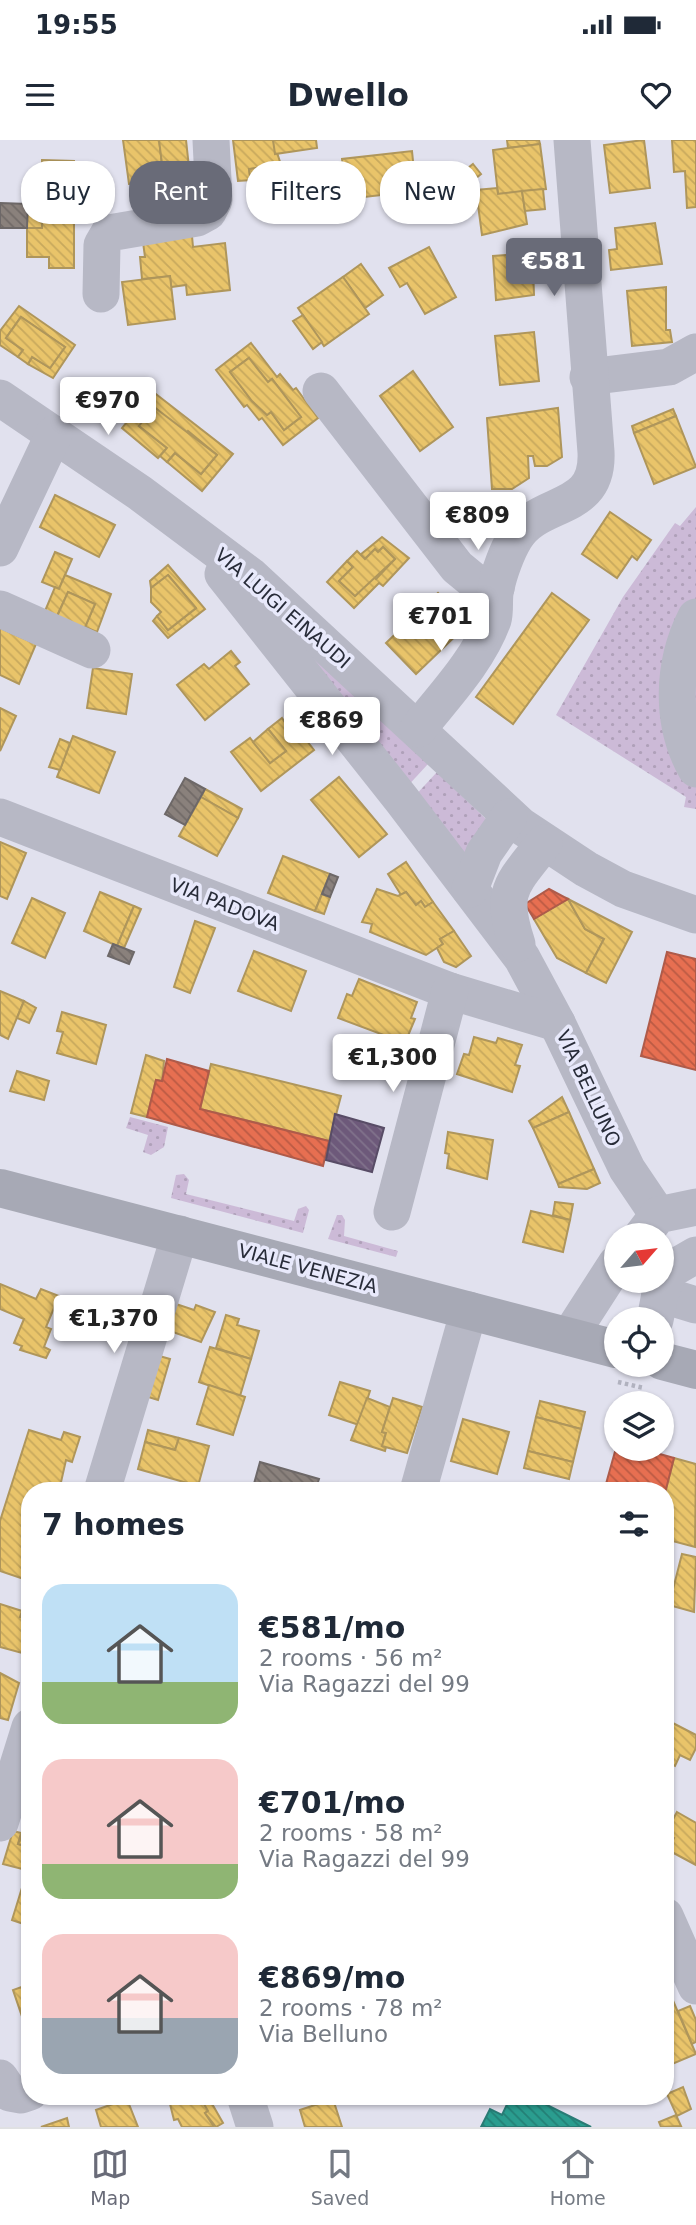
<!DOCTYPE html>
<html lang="en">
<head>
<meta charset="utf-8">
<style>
	:root { --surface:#fff; --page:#f2f2f3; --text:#1f2937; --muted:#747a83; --line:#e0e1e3; --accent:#696b78 }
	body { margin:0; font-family:"DejaVu Sans",sans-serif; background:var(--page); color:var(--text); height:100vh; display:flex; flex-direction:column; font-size:26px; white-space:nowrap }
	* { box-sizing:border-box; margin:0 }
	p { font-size:23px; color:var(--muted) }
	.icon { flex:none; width:38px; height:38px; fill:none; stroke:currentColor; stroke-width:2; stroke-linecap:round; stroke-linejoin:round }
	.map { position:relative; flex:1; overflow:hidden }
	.panel { position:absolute; left:21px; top:1342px; width:653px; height:623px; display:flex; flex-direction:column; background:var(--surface); border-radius:28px; box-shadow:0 2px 5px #0004 }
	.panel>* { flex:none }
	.banner { position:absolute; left:21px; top:21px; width:654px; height:63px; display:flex; gap:14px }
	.needle { width:46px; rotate:62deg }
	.buttons { position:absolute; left:604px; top:1083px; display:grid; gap:14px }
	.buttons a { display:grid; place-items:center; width:70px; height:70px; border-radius:50%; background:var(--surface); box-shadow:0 2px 5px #0004; font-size:35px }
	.price { position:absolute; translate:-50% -60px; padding:0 16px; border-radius:7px; background:#fff; color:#222; font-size:23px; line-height:46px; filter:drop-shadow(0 2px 4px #0008) }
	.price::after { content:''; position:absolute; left:50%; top:42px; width:21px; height:16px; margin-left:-10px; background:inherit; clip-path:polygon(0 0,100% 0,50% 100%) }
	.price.active { background:var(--accent); color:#fff }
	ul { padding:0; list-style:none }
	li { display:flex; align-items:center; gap:21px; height:175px; padding:0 21px }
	li span { display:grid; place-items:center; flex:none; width:196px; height:140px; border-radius:21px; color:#555 }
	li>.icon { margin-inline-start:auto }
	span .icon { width:84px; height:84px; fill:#fffc; stroke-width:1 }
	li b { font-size:30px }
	h2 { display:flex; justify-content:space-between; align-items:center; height:84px; padding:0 21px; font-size:30px }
	.pill { padding:0 24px; border-radius:28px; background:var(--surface); box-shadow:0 2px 5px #0004; font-size:24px; line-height:63px }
	.pill.active { background:var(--accent); color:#fff }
	.status { display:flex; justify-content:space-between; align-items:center; height:49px; padding:0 35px; background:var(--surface); direction:ltr }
	.status svg { height:19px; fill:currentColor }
	header { display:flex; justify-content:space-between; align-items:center; height:91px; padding:0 21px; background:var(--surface); font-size:32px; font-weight:700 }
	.dock { display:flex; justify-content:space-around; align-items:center; height:98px; border-top:2px solid var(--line); background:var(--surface); font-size:19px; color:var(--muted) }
	.dock a { display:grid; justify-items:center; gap:4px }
	.dock .active { color:var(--accent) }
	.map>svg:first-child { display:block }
</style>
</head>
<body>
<div class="status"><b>19:55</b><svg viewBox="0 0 49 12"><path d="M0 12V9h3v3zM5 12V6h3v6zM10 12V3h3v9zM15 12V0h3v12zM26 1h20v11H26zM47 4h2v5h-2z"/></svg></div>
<header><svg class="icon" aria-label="menu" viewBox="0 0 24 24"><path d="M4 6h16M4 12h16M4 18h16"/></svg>Dwello<svg class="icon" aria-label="heart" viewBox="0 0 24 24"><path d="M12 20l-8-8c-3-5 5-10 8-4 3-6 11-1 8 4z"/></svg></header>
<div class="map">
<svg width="696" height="1987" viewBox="0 0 696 1987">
	<defs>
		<pattern id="grass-dots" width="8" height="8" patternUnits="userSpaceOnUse" patternTransform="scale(1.75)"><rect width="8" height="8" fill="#ccbad7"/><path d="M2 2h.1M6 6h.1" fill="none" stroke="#afa0b9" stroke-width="1.8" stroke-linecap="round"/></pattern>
		<pattern id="homes-back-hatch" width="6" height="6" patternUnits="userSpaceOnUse" patternTransform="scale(1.75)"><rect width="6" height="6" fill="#e9c46a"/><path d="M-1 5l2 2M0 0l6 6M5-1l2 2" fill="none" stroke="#c8a95d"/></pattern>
		<pattern id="shops-back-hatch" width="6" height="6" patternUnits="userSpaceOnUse" patternTransform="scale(1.75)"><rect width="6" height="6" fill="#e76f51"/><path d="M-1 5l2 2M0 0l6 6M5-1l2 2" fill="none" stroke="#bb5b44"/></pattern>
		<pattern id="offices-back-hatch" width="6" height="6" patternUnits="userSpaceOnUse" patternTransform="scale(1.75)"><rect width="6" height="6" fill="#6d597a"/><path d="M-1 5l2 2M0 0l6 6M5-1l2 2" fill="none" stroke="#81738c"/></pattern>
		<pattern id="schools-back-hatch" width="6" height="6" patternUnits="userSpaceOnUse" patternTransform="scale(1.75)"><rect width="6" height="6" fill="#2a9d8f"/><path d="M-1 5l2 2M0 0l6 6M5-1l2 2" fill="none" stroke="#248076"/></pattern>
		<pattern id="industry-back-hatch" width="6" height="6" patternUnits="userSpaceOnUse" patternTransform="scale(1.75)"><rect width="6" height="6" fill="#8a817c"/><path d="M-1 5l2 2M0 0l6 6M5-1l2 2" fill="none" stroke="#716a67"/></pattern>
	</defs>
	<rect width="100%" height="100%" fill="#e1e1ee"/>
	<!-- grass -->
	<g fill="url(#grass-dots)">
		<path d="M696,367V669L684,667L686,657L556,575L623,457L675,383L680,386Z"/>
		<path d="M269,475L428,624L404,650Z"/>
		<path d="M437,632L486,679L465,723L412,659Z"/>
		<path d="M130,977L168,987L164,1007L151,1015L143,1012L148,995L126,988Z"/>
		<path d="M184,1034L189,1040L186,1054L294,1081L298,1069L306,1066L309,1070L303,1093L171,1058L176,1035Z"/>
		<path d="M337,1075H342L345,1080L344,1096L398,1111L396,1117L328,1099Z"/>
	</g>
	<!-- homes -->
	<g fill="url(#homes-back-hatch)" stroke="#af965b" stroke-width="2" fill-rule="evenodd">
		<path d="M123,0H159L164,40L129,44Z"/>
		<path d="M159,0H186L191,46L159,50L158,41L164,40Z"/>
		<path d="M233,0H273L281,25L249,29L251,40L238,41Z"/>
		<path d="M273,0H316L317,8L275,14Z"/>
		<path d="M507,0H539L540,4L508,8Z"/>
		<path d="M644,0L650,48L610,53L604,5Z"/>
		<path d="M672,0H696V67L687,68L685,31L674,32Z"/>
		<path d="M540,4L546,49L498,54L493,10Z"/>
		<path d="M412,11L416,51L347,59L342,19Z"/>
		<path d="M42,20L74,21V128H49V117H27V88H42V61H38V45H42Z"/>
		<path d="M298,23L303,67L255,74L249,29Z"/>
		<path d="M473,24L481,34L465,47L457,37Z"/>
		<path d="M497,48L498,54L522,51L527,84L482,95L476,50Z"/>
		<path d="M543,49L545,69L525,71L522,51Z"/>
		<path d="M470,54L472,74L459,75L457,55Z"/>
		<path d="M447,61L454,72L439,82L431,70Z"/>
		<rect x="27" y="74" width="15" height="14"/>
		<path d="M655,83L662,124L611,130L609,110L617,109L615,88Z"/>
		<path d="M192,96L193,107L225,103L230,150L187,155L186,145L171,147L170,136L142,139L140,117H145L143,102Z"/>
		<path d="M429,107L456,157L425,174L407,143L400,147L389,128Z"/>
		<path d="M536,113L537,127H533L534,155L496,160L493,116Z"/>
		<path d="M361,124L383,155L365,168L343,137Z"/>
		<path d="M170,136L175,179L128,185L122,142Z"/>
		<path d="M343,137L369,174L324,206L298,168Z"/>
		<path d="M666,147V190H670L672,202L632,206L627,151Z"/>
		<path d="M19,166L75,205L53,238L28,224L32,217L50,228L65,207L21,177L6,198L23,210L18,217L0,205V191Z"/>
		<path d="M303,175L322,202L313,209L293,181Z"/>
		<path d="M21,177L65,207L50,228L32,217L28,224L18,217L23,210L6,198Z"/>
		<path d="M534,192L539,241L500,245L495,196Z"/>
		<path d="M251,203L277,237L280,234L293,250L296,248L318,278L283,305L262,278L259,280L247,265L244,267L216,230ZM249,218L268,242L272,239L301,277L284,290L271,272L267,275L252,261L230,232Z"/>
		<path d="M249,218L268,242L272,239L301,277L284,290L271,272L267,275L252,261L230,232Z"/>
		<path d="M413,231L453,287L420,311L380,256Z"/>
		<path d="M152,251L233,314L202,351L167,322L175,313L201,334L217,315L188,291L186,294L154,267L139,286L167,308L158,318L122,288Z"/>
		<path d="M154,267L217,315L201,334L175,313L167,322L160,316L167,308L139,286Z"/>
		<path d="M558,268L562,317L547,326H535L533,316H528L529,338L512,349H492L487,278Z"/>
		<path d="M673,269L676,276L634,293L632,286Z"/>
		<path d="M676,276L696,327L654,344L634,293Z"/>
		<path d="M55,355L115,385L99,417L40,387Z"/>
		<path d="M610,372L651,400L637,420L632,416L617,438L582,414Z"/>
		<path d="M382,397L409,418L383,446L379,443L354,468L327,442L347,421L353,427L339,441L355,456L374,437L376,439L395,419L383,407L378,412L375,409L365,419L360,415Z"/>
		<path d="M383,407L395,419L355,456L339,441L353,427L347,421L357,411L365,419L375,409L378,412Z"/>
		<path d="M55,412L72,419L59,449L42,442Z"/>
		<path d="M168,425L205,469L168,498L153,481L157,476L168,490L196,468L168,435L151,448L150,441Z"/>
		<path d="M65,435L111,454L97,492L85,487L95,464L68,452L57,476L45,471L55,447L59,449Z"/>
		<path d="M168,435L196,468L168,490L157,476L161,472L151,462V448Z"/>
		<path d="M68,452L95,464L83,492L55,481Z"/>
		<path d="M438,453L468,484L416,534L386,503Z"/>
		<path d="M552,453L589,480L513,584L476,557Z"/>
		<path d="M0,488L36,504L19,544L0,535Z"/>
		<path d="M231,511L240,522L235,526L249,544L205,580L177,545L204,524L209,529Z"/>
		<path d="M93,528L132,534L126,574L87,568Z"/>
		<path d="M0,568L16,576L0,611Z"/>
		<path d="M282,578L290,590L296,587L314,610L261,651L231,612L250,598L270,623L286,611L268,589Z"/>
		<path d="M268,589L286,611L270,623L253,602Z"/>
		<path d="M73,596L115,612L99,653L57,637Z"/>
		<path d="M60,599L70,603L60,630L49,627Z"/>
		<path d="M339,637L387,694L359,717L311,660Z"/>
		<path d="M205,649L242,669L238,678L201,657Z"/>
		<path d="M201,657L238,678L217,716L179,696Z"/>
		<path d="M0,702L26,713L7,759L0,756Z"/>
		<path d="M283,716L330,734L315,771L268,753Z"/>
		<path d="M406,722L433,762L425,767L421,761L416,765L406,752L401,755L388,734Z"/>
		<path d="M377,749L398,756L406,752L416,765L421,761L425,767L433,762L454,791L440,799L443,804L426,815L370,792L372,784L362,782Z"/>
		<path d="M100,752L134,766L117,806L84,791Z"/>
		<path d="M322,754L330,757L324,774L315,771Z"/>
		<path d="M32,758L65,773L45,818L12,803Z"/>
		<path d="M568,759L585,789L604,799L586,833L557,818L534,779Z"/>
		<path d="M568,759L632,792L606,843L586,833L604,799L585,789Z"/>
		<path d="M134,766L141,769L124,808L117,806Z"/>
		<path d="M195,781L215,788L190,853L174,847Z"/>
		<path d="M454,791L471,816L456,827L444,822L437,808L443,804L440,799Z"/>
		<path d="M254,811L306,831L291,871L238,851Z"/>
		<path d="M359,839L417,862L411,878L415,879L405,903L338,878L347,854L352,856Z"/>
		<path d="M0,851L24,861L8,899L0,895Z"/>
		<path d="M24,861L36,868L29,883L17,878Z"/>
		<path d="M62,872L106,885L96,924L57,913L63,892L57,891Z"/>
		<path d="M474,897L496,903L498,898L522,905L515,925L520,926L512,952L457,934L464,914L469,915Z"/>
		<path d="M146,915L164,921L162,941L156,940L147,977L131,973Z"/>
		<path d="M211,924L341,956L329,1001L200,969Z"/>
		<path d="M17,931L49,941L44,960L10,951Z"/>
		<path d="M562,957L569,972L533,988L529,981Z"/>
		<path d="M569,972L594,1029L558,1044L533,988Z"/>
		<path d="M448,992L493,1000L487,1039L447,1028L449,1014L445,1013Z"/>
		<path d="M594,1029L600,1043L587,1049L559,1047L558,1044Z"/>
		<path d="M555,1062L573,1064L570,1080L553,1075Z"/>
		<path d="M531,1071L570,1080L563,1112L523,1102Z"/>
		<path d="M0,1144L36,1159L41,1149L59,1156L46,1187L51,1189L44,1207L50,1210L46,1218L20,1210L22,1206L14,1203L24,1179L0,1169Z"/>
		<path d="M176,1164L194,1170L196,1165L215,1172L201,1202L167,1190Z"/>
		<path d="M226,1175L239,1179L237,1185L259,1191L251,1219L216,1208Z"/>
		<path d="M210,1207L251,1219L240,1256L199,1242Z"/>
		<path d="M152,1214L170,1219L158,1260L139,1254Z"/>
		<path d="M340,1242L370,1251L359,1285L329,1275Z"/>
		<path d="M209,1245L245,1257L233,1295L197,1284Z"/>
		<path d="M367,1258L390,1267L382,1292L386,1293L382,1306L386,1307L385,1311L351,1300Z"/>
		<path d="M393,1258L422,1267L407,1313L382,1306L386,1293L382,1292Z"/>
		<path d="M540,1261L585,1272L581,1289L536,1277Z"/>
		<path d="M536,1277L581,1289L573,1322L528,1311Z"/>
		<path d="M463,1279L509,1292L497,1334L451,1321Z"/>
		<path d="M29,1290L61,1300L64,1292L80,1297L72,1322L66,1320L59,1351H30V1441L0,1431V1381Z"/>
		<path d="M148,1290L179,1298L175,1310L145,1302Z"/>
		<path d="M179,1298L209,1306L198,1346L138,1329L145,1302L175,1310Z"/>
		<path d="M528,1311L573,1322L569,1339L524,1328Z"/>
		<path d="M674,1318L696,1324L695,1407L665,1399V1353Z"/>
		<path d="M682,1414L696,1417L694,1472L669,1465Z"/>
		<path d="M0,1464L22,1471L20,1477L30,1479L26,1514L0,1507Z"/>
		<path d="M0,1533L19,1543L8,1580L0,1578Z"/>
		<path d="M665,1579L696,1595V1608L690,1620L680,1615L675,1626L665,1621Z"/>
		<path d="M677,1672L696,1683V1725L668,1710L674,1698L665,1694Z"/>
		<path d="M13,1691L21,1693L18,1704L30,1707V1731L3,1724Z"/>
		<path d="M23,1692L30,1694V1707L18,1704Z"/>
		<path d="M25,1738L30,1740V1786L12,1780Z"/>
		<path d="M30,1844V1900L13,1850Z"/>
		<path d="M671,1856L696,1914L665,1927V1859Z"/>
		<path d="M690,1866L696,1880V1902L692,1904L678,1871Z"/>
		<path d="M683,1947L691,1969L677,1976L667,1954Z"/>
		<path d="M168,1956H202L208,1971L205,1973L214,1987H182L178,1979L174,1980Z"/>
		<path d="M127,1959L138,1987H101L96,1970Z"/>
		<path d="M333,1959L342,1987H305L300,1970Z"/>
		<path d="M211,1962L223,1983L216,1987L205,1973L208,1971L204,1964Z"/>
		<path d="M676,1975L681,1986L661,1987L659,1982Z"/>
		<path d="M67,1978L69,1987H41Z"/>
	</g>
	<!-- shops -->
	<g fill="url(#shops-back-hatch)" stroke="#ae5b4a" stroke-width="2">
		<path d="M549,749L568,759L534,779L525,764Z"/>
		<path d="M667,812L696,819V930L641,916Z"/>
		<path d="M167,919L209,931L200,969L329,1001L323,1026L147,977L156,940L162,941Z"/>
		<path d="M616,1308L642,1309L674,1318L665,1353L604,1351Z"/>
	</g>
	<!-- offices -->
	<path fill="url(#offices-back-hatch)" stroke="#584c66" stroke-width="2" d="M335,974L384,988L372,1032L326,1020Z"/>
	<!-- schools -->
	<path fill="url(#schools-back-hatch)" stroke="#297b75" stroke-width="2" d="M511,1956H529L591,1987H481L490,1969L502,1975Z"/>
	<!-- industry -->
	<g fill="url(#industry-back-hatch)" stroke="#6d6868" stroke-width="2">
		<path d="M0,63L28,64L27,88H0Z"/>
		<path d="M185,638L205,649L185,685L165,674Z"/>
		<path d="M330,734L338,737L330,757L322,754Z"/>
		<path d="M113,804L134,812L129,824L108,816Z"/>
		<path d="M260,1322L319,1339L315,1351H252Z"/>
	</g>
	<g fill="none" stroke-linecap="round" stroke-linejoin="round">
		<!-- path -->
		<path stroke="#b1b2bf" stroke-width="4.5" stroke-dasharray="3.5 3.5" stroke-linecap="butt" d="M618,1242L644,1248"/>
		<!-- minor -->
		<g stroke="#b7b8c5" stroke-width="37">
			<path d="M101,154L102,105L109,93L197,78L208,72L214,60L211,0"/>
			<path d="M588,237L669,227L696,212"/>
			<path d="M321,251L457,427L474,441L496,448"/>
			<path d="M0,258L140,353L251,436L521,686L586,729L623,749L696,775"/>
			<path d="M0,408L54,294"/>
			<path d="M223,434L402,660L522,818L557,883L627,1029L658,1075"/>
			<path d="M0,469L92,510"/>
			<path d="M696,477C672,524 670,583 696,629"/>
			<path d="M418,589C445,555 478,521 493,480C496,470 493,458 496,448C499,433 507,411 515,398C539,358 599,374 596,312L572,0"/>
			<path d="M0,677L450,851L557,883"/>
			<path d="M470,749L484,713L509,677"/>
			<path d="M517,804C499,750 512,745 544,703"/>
			<path d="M392,1072L450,851"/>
			<path d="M642,1096L658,1075L696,1067"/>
			<path d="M660,1154L696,1165"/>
			<path d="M655,1180L660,1154L670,1130L696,1115"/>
			<path d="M569,1197L616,1124"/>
			<path d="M102,1351L180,1094"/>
			<path d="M418,1351L469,1170"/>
			<path d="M0,1683L30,1587"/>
			<path d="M665,1776L696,1846"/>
			<path d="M0,1938L10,1953L21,1955L30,1952"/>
			<path d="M245,1956L255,1987"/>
		</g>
		<!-- major -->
		<g stroke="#a7a9b5" stroke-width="38">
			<path d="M0,1048L616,1209"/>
			<path d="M662,1221L696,1230"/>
		</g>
	</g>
	<g text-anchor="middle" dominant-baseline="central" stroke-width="7" stroke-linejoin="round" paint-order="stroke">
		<!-- street labels -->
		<g font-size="19" fill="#282c39" stroke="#e8e9fb">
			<text transform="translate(283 468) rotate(41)">VIA LUIGI EINAUDI</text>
			<text transform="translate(225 764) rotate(21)">VIA PADOVA</text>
			<text transform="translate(589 948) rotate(65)">VIA BELLUNO</text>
			<text transform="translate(308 1128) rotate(15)">VIALE VENEZIA</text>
		</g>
	</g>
</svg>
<div class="buttons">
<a><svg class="needle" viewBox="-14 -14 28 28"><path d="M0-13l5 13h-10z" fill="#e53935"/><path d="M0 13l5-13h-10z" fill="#747a83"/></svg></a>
<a><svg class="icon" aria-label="locate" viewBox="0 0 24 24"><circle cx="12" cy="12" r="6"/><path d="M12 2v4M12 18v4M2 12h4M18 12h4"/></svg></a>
<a><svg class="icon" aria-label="layers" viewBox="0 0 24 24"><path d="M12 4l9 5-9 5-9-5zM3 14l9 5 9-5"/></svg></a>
</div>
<b class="price active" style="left:554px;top:158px">€581</b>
<b class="price" style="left:108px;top:297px">€970</b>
<b class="price" style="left:478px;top:412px">€809</b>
<b class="price" style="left:441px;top:513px">€701</b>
<b class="price" style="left:332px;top:617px">€869</b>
<b class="price" style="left:393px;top:954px">€1,300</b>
<b class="price" style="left:114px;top:1215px">€1,370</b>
<div class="banner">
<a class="pill">Buy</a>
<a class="pill active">Rent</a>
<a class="pill">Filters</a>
<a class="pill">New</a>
</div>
<section class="panel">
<h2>7 homes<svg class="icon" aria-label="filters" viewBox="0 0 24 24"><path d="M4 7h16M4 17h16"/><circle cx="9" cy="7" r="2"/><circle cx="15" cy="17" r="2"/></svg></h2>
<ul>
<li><span style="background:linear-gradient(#bfe0f5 70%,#8fb573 0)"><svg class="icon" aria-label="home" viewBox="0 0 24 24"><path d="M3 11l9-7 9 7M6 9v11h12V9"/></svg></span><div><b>€581/mo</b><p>2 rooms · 56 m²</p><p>Via Ragazzi del 99</p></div></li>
<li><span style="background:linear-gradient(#f6c9c9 75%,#8fb573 0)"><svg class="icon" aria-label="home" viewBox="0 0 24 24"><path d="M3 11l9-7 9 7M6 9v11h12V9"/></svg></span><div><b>€701/mo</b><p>2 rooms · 58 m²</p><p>Via Ragazzi del 99</p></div></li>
<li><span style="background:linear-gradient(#f6c9c9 60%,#9aa5b1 0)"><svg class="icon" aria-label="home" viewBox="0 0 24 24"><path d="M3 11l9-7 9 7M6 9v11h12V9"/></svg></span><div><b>€869/mo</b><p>2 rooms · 78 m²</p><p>Via Belluno</p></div></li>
</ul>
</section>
</div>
<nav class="dock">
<a class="active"><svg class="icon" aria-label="map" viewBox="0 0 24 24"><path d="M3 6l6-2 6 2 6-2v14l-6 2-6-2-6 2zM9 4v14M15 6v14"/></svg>Map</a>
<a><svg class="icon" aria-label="saved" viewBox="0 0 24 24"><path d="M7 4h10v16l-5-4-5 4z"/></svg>Saved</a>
<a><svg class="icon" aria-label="home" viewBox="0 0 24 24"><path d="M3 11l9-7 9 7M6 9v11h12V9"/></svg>Home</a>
</nav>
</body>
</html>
